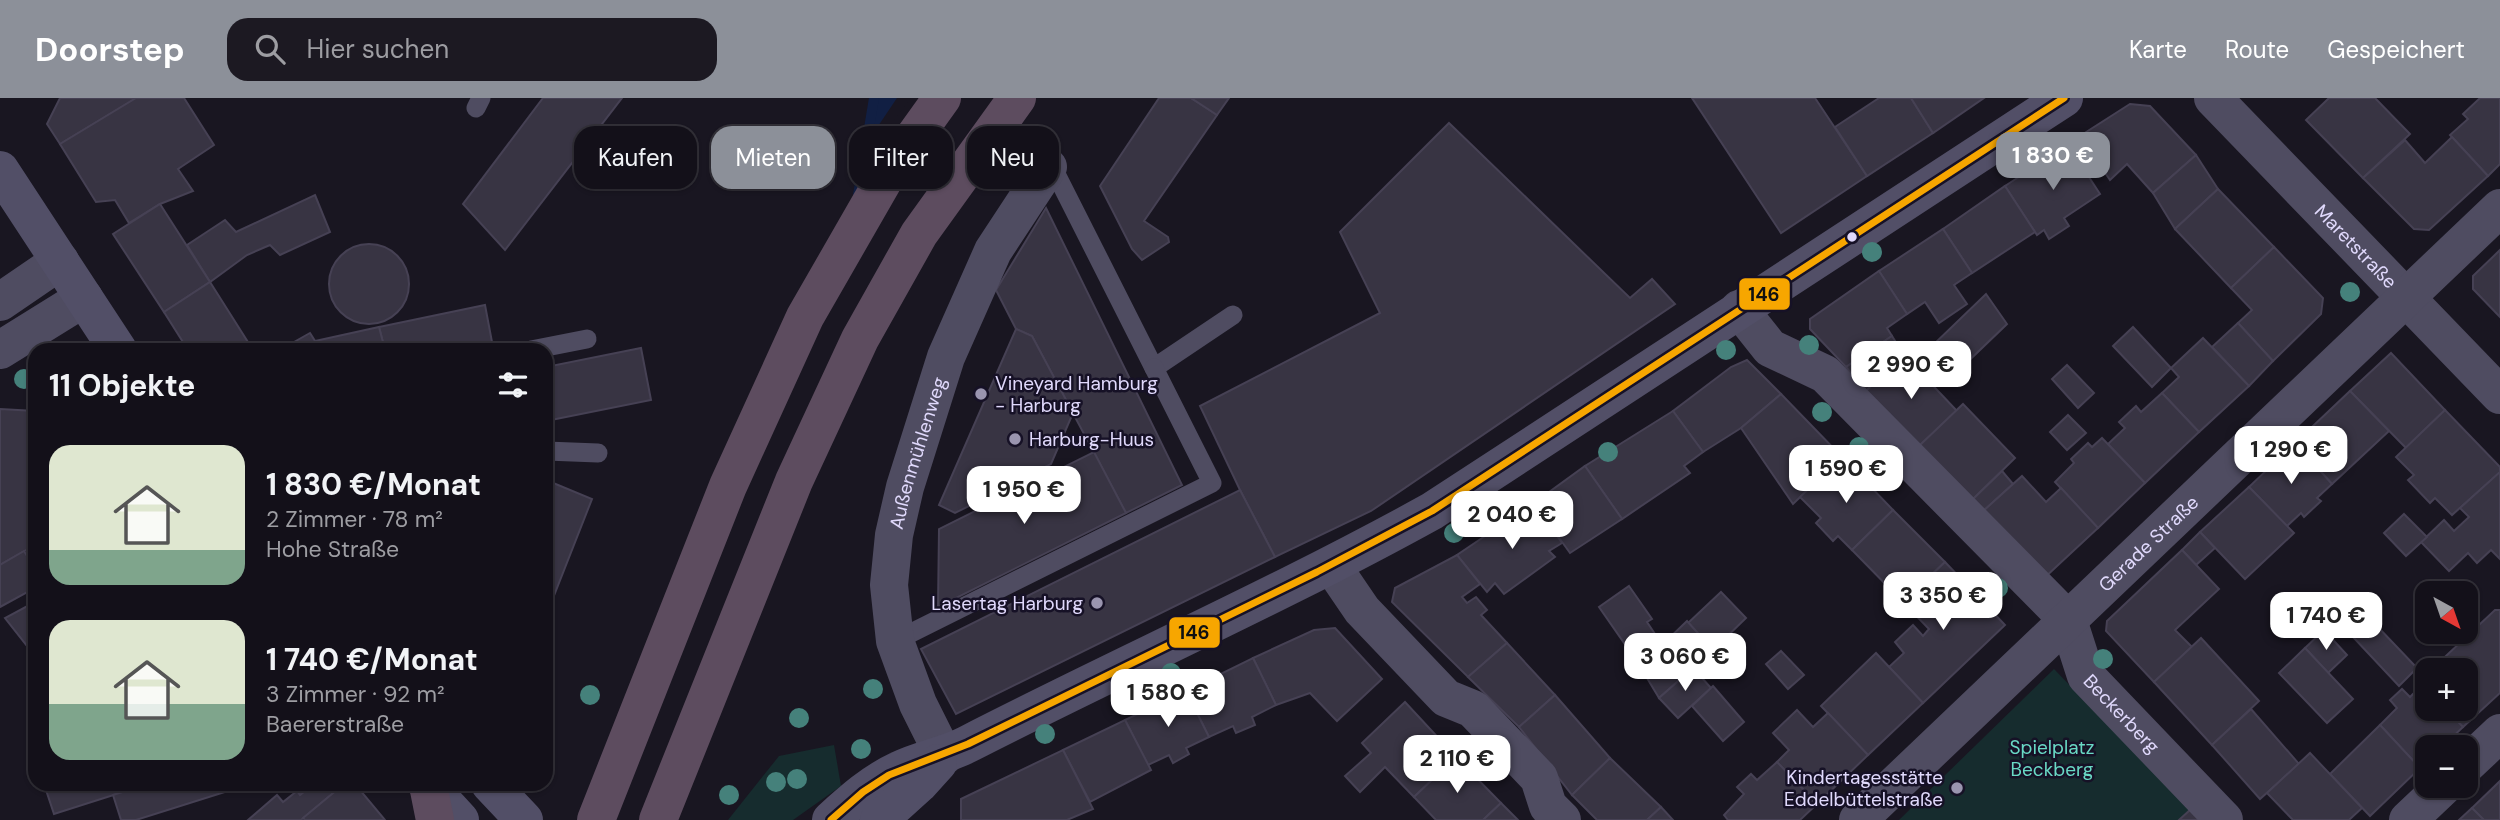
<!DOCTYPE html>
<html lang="de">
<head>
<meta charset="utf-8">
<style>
	:root { --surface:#131019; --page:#1c1922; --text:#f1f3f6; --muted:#9d9da2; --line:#323038; --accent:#8c9099 }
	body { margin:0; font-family:"DM Sans",sans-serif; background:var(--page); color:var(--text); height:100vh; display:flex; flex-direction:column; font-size:26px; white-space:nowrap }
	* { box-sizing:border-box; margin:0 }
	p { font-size:23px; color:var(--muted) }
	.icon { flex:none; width:38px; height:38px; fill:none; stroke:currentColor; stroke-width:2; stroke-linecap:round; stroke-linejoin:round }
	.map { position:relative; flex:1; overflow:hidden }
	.drawer { position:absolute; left:28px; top:245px; width:525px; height:448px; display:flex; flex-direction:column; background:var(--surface); border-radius:21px; box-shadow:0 2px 5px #0004,0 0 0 2px var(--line) }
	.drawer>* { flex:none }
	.banner { position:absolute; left:574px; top:28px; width:665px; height:63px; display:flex; gap:14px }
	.needle { width:46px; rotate:140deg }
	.buttons { position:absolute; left:2415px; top:483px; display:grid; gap:14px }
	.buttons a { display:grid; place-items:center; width:63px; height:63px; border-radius:14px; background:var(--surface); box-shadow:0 2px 5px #0004,0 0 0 2px var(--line); font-size:35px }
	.price { position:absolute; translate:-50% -60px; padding:0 16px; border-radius:14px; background:#fff; color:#222; font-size:23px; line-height:46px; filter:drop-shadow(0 2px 4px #0008) }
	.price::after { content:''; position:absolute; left:50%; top:42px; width:21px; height:16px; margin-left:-10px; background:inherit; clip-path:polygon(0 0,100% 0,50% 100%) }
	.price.current { background:var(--accent); color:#fff }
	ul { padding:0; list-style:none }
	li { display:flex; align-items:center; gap:21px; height:175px; padding:0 21px }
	li span { display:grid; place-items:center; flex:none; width:196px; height:140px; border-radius:21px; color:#555 }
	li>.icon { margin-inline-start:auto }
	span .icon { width:84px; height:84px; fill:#fffc; stroke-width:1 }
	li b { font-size:30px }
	h2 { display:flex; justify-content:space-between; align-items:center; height:84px; padding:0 21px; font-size:30px }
	.chip { padding:0 24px; border-radius:21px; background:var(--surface); box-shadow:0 2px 5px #0004,0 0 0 2px var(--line); font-size:24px; line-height:63px }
	.chip.current { background:var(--accent); color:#fff }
	header { display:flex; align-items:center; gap:42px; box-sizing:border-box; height:98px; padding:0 35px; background:var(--accent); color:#fff }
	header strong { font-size:33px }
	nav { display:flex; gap:38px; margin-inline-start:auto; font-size:24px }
	.search { width:490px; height:63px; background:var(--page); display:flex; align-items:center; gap:18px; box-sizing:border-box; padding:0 24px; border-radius:21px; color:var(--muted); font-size:26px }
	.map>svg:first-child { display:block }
</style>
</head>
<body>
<header>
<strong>Doorstep</strong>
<div class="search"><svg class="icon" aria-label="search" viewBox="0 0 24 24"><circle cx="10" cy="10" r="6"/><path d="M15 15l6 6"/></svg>Hier suchen</div>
<nav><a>Karte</a><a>Route</a><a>Gespeichert</a></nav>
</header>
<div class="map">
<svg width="2500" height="722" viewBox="0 0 2500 722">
	<rect width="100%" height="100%" fill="#191621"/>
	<!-- green -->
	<g fill="#162c2e">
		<path d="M2054,571L2190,712L2179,722H1899Z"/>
		<path d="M834,647L841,688L793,722H728L779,658Z"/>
	</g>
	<!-- water -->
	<path fill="#111f43" d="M874,0H908L865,54Z"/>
	<!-- pier -->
	<path fill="#191621" d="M897,0H911L868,56L863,57L862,52Z"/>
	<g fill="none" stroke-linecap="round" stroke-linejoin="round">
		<!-- stream -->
		<path stroke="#111f43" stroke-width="10" d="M858,97L874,0"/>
	</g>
	<!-- building -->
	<g fill="#383443" stroke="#464154" stroke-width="2">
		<path d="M60,0H134L135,1L60,46L47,26Z"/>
		<path d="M184,0L214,47L178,71L193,93L160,106L129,125L115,102L96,104L60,46L136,0Z"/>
		<path d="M543,0H622L505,152L463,106Z"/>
		<path d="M1159,0H1191L1217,17L1144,123L1168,139L1169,144L1142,162L1132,151L1100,88Z"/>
		<path d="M1191,0H1229L1217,17Z"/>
		<path d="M1692,0H1815L1867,78L1781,135Z"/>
		<path d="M1879,0H1911L1933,35L1867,78L1835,29Z"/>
		<path d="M1911,0H1984L1933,35Z"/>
		<path d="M2329,0H2375L2410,36L2363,80L2306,22Z"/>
		<path d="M2480,0H2500V66L2488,78L2450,37L2468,21L2463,16Z"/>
		<path d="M2130,6L2150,8L2196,57L2153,95L2127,66L2110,82L2080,38Z"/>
		<path d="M1449,25L1630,200L1652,181L1675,206L1371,413L1275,459L1240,392L1200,308L1380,215L1340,134Z"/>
		<path d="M2452,39L2488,78L2429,132L2414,131L2363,80L2405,42L2425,65Z"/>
		<path d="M2068,47L2100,96L2064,120L2069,128L2049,141L2044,132L2037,137L2005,88Z"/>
		<path d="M2196,57L2218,91L2175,131L2153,95Z"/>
		<path d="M2005,88L2035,134L1972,175L1943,131Z"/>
		<path d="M2218,91L2274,149L2231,190L2175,131Z"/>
		<path d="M315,97L330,134L280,157L270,147L247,157L210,184L187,147L225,122L236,134Z"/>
		<path d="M160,106L210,184L164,214L113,136Z"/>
		<path d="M1046,110L1182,387L1126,415L1032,238L1016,231L996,192Z"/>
		<path d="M1943,131L1972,175L1954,187L1967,206L1939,225L1925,204L1907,216L1879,173Z"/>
		<circle cx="369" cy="186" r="40"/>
		<path d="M2274,149L2323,200L2321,216L2273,263L2238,225L2252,212L2231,190Z"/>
		<path d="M2500,152V219L2473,191V178Z"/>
		<path d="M1879,173L1907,216L1887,230L1892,238L1846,269L1810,231V221Z"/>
		<path d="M210,184L253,252H188L164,214Z"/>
		<path d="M1986,196L2007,226L1957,274L1932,248Z"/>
		<path d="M485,207L492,244L452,252H385L379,229Z"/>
		<path d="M2238,225L2273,263L2249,288L2212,249Z"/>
		<path d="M379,229L385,252H317L315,243Z"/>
		<path d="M2133,229L2171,270L2152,289L2113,248Z"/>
		<path d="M1016,231L1032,238L1073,315L1051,366L1010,386L1005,385L1003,391L955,415L939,407Z"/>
		<path d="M310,235L315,243L317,252H280Z"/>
		<path d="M1892,238L1904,257L1866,293L1846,269Z"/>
		<path d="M2203,240L2249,288L2199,334L2162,295L2179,279L2171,270Z"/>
		<path d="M641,250L651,302L546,323V269Z"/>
		<path d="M2391,255L2445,312L2406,350L2350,293Z"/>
		<path d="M1904,257L1957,313L1919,348L1866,293Z"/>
		<path d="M1747,262L1781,296L1741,330L1703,354L1673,313L1731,269Z"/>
		<path d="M2067,267L2094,295L2078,310L2052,281Z"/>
		<path d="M2350,293L2389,333L2332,386L2295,345Z"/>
		<path d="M2162,295L2199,334L2145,385L2108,346L2125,330L2119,324L2136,308L2141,314Z"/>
		<path d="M1781,296L1842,359L1793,406L1741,330Z"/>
		<path d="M1963,306L2015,360L1971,403L1919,348Z"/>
		<path d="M0,311L35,313V447L0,467Z"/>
		<path d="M2445,312L2500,369V374L2452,417L2435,400L2430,405L2408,382L2414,377L2396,359Z"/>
		<path d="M1673,313L1703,354L1684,368L1690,375L1622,421L1585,368Z"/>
		<path d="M2068,317L2086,335L2067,352L2050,334Z"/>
		<path d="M2102,340L2145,385L2098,430L2055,384L2074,365L2071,361L2088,345L2092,349Z"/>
		<path d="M2295,345L2332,386L2317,400L2321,403L2304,419L2301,415L2287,428L2249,389Z"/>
		<path d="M1094,354L1126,415L938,509L939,431Z"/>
		<path d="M1842,359L1893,412L1852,452L1838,438L1833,443L1816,425L1821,420L1800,399Z"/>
		<path d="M1585,368L1622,421L1570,455L1534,405Z"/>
		<path d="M2002,373L2013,386L1981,415L1971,403Z"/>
		<path d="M2500,374V461L2491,452L2477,465L2468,455L2449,473L2421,444L2444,422L2454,433L2469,419L2460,410Z"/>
		<path d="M2022,378L2046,404L2061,390L2098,430L2043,481L1981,415Z"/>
		<path d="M546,382L592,401L546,518Z"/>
		<path d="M2249,389L2294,435L2245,481L2200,434Z"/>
		<path d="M1240,392L1275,459L956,616L921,551Z"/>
		<path d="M1534,405L1562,445L1549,453L1555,459L1504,496L1495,485L1487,494L1457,457Z"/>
		<path d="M1893,412L1945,464L1903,504L1852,452Z"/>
		<path d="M2404,416L2427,439L2406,458L2384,435Z"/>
		<path d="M2200,434L2215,450L2196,467L2182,452Z"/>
		<path d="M2182,452L2219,491L2175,532L2192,549L2154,584L2106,533L2107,523Z"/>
		<path d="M24,453L35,471V490L0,509V467Z"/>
		<path d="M1457,457L1480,486L1462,499L1467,505L1476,499L1487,512L1481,517L1507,545L1468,579L1392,504L1395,490Z"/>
		<path d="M1945,464L2005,527L1923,605L1889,569L1904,555L1895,544L1913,527L1923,538L1929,531L1903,504Z"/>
		<path d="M1629,488L1652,521L1647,524L1663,548L1638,565L1599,509Z"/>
		<path d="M1721,494L1746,520L1713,552L1688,525Z"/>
		<path d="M35,504V558L5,520Z"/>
		<path d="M2356,506L2417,570L2399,588L2338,523Z"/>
		<path d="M2495,512H2500V595L2463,629L2446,611H2466V572H2431Z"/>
		<path d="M1687,523L1713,552L1659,600L1638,565L1663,548L1662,547Z"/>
		<path d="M1335,530L1382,581L1337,623L1310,595L1276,607L1253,560L1314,532Z"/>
		<path d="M2324,532L2347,557L2328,575L2305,550Z"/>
		<path d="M2201,540L2259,603L2212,647L2154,584Z"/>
		<path d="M1507,545L1555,597L1519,629L1468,579Z"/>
		<path d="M2305,550L2353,601L2327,625L2279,575Z"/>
		<path d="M1781,553L1804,577L1788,591L1766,566Z"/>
		<path d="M1876,555L1923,605L1868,657L1821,608Z"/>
		<path d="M1253,560L1276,607L1252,619L1255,627L1236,635L1233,628L1209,639L1186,593Z"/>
		<path d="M1693,570L1711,590L1678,620L1659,600Z"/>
		<path d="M2427,576V590L2420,583Z"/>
		<path d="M2423,586L2427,590V611H2446L2463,629L2442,649H2427V663L2420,670L2380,627L2397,610L2390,602L2402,591L2410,599Z"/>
		<path d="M1713,588L1744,624L1723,643L1692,608Z"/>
		<path d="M1186,593L1209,639L1186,650L1189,656L1173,665L1169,657L1148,667L1125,622Z"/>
		<path d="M1555,597L1610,660L1572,697L1519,629Z"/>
		<path d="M1405,604L1456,659L1414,699L1385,669L1360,694L1345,678L1371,655L1362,645Z"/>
		<path d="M2251,611L2299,666L2260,701L2212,647Z"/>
		<path d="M1797,612L1813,629L1828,615L1868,657L1817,706L1777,664L1789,652L1773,635Z"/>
		<path d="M1125,622L1151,672L1090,704L1063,652Z"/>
		<path d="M2380,627L2420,670L2370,718L2330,676Z"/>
		<path d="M1063,652L1093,711L1067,722H961V701Z"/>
		<path d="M2310,655L2362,710L2349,722H2293L2267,695Z"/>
		<path d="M1456,659L1501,705L1483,722H1436L1414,699Z"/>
		<path d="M1610,660L1661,709L1647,722H1597L1572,697Z"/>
		<path d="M1777,664L1817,706L1800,722H1728L1724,717L1744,696L1737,689L1751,676L1757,682Z"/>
		<path d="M2500,683V722H2484L2472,710Z"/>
		<path d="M44,686H148L54,716Z"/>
		<path d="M148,686H247V687L136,722H121L113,697Z"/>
		<path d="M291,686H314L300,697Z"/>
		<path d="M314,686H344L301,722H248L277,697L283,704L297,693L300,697Z"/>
		<path d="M344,686H355L385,722H305L303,720Z"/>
		<path d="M1501,705L1518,722H1483Z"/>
		<path d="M1661,709L1673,722H1647Z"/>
		<path d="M2472,710L2484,722H2459Z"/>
		<path d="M2190,712L2200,722H2179Z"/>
	</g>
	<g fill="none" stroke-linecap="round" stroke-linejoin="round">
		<!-- lane -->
		<g stroke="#4f4c61" stroke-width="19">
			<path d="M476,10L481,0"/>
			<path d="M1048,69L1056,76L1154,270L1233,217"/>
			<path d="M531,252L587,241"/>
			<path d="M546,353L598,355"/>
			<path d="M895,543L1212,385L1154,270"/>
		</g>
		<!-- street -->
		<g stroke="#4f4c61" stroke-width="38">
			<path id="s1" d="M2213,0L2500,297"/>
			<path d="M0,204L60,163"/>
			<path id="s2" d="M1739,211L1770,250L1825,276L2068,522L2086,578L2224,722"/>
			<path d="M0,252L84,200"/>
			<path d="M1332,468L1362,512L1446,600L1473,611L1539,680L1548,708L1562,722"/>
			<path id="s3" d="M944,658L918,606L895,543L889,487L894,437L905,389L946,259L993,153L1048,69"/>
			<path d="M2466,667L2500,635"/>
			<path id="s4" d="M1858,722L2500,110"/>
			<path d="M2408,722L2444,688"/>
		</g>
		<!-- secondary -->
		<g stroke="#524f67" stroke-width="38">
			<path d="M0,72L118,252"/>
			<path d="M427,686L460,722"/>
			<path d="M490,686L524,722"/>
			<path d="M831,722C852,703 873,684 899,672C921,661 945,658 968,646C1122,567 1280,497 1432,413L2064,0"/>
			<path d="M879,722L919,686L938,665"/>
		</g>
		<!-- highway -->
		<g stroke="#5d4c5f" stroke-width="38">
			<path d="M428,687L435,722"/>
			<path d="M596,722L728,388L805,219L886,78L942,0"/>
			<path d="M658,722L794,383L860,241L919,136L1017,0"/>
		</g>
		<defs>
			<path id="bus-1" d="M831,722L863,694L889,677L968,646L1317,474L1432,413L2064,0"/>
		</defs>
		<!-- bus-1 casing -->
		<use href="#bus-1" stroke="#161126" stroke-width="12"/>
		<!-- bus-1 -->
		<use href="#bus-1" stroke="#f7a600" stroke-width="7"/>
	</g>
	<!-- trees -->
	<g fill="#45817b">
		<circle cx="1872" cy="154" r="10"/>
		<circle cx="2350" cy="194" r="10"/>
		<circle cx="1809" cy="247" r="10"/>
		<circle cx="1726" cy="252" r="10"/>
		<circle cx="24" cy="281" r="10"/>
		<circle cx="1822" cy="314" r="10"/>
		<circle cx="1859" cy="349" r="10"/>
		<circle cx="1608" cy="354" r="10"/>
		<circle cx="1454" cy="435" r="10"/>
		<circle cx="1998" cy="490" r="10"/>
		<circle cx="2103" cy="561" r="10"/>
		<circle cx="1171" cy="575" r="10"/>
		<circle cx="873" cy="591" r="10"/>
		<circle cx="590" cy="597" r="10"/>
		<circle cx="799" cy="620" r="10"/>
		<circle cx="1045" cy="636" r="10"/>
		<circle cx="861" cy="651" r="10"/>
		<circle cx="1482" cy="651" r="10"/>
		<circle cx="1498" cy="667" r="10"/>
		<circle cx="797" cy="681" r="10"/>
		<circle cx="776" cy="684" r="10"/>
		<circle cx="729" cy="697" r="10"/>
	</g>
	<!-- markers -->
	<circle fill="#e0d9fc" stroke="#161126" stroke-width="2.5" cx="1852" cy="139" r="6"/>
	<g fill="#9a95af" stroke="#161126" stroke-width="2.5">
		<circle cx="981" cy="296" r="7"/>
		<circle cx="1015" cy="341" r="7"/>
		<circle cx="1097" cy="505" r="7"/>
		<circle cx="1957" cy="690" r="7"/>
	</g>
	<g text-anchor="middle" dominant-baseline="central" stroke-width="5" stroke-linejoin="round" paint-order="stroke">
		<!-- street labels -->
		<g font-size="19" fill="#e0d9fc" stroke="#161126">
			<text stroke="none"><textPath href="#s1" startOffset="206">Maretstraße</textPath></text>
			<text stroke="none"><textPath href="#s3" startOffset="317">Außenmühlenweg</textPath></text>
			<text stroke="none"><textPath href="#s4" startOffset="401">Gerade Straße</textPath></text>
			<text stroke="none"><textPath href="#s2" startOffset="567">Beckerberg</textPath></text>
		</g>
		<!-- poi labels -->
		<g font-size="19" fill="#e0d9fc" stroke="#161126" text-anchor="start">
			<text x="995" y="285">Vineyard Hamburg<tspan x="995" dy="22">- Harburg</tspan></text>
			<text x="1029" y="341">Harburg-Huus</text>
			<text x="1083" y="505" text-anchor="end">Lasertag Harburg</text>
			<text x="1943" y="679" text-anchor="end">Kindertagesstätte<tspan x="1943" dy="22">Eddelbüttelstraße</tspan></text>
		</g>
		<!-- park labels -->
		<g font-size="19" fill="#69d9c5" stroke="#161126">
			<text x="2052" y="649">Spielplatz<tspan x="2052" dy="22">Beckberg</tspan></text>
		</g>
	</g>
	<g stroke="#161126" stroke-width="2.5">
		<rect x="1738" y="179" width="53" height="34" rx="7" fill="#f7a600"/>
		<rect x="1168" y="518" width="53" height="33" rx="7" fill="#f7a600"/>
	</g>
	<g font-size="19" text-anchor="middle" font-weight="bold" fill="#111">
		<text x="1764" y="203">146</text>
		<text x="1194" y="541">146</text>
	</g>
</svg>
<div class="buttons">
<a><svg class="needle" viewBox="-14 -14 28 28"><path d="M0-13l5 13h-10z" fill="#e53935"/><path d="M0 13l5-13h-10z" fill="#9d9da2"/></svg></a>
<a>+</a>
<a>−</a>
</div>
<b class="price current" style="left:2053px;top:94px">1 830 €</b>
<b class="price" style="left:1911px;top:303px">2 990 €</b>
<b class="price" style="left:2291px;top:388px">1 290 €</b>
<b class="price" style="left:1846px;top:407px">1 590 €</b>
<b class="price" style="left:1024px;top:428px">1 950 €</b>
<b class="price" style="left:1512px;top:453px">2 040 €</b>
<b class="price" style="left:1943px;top:534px">3 350 €</b>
<b class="price" style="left:2326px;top:554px">1 740 €</b>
<b class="price" style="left:1685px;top:595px">3 060 €</b>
<b class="price" style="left:1168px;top:631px">1 580 €</b>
<b class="price" style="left:1457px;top:697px">2 110 €</b>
<div class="banner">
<a class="chip">Kaufen</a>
<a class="chip current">Mieten</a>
<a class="chip">Filter</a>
<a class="chip">Neu</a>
</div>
<section class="drawer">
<h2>11 Objekte<svg class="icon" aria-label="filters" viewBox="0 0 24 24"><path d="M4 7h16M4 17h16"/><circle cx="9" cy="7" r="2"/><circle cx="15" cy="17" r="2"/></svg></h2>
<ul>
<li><span style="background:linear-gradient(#dfe7d0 75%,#7fa58c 0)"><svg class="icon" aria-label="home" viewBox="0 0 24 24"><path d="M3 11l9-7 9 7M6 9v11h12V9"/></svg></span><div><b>1 830 €/Monat</b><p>2 Zimmer · 78 m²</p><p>Hohe Straße</p></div></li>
<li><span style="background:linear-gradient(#dfe7d0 60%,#7fa58c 0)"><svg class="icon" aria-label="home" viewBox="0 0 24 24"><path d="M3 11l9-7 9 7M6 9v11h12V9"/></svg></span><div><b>1 740 €/Monat</b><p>3 Zimmer · 92 m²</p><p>Baererstraße</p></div></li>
</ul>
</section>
</div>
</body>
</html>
